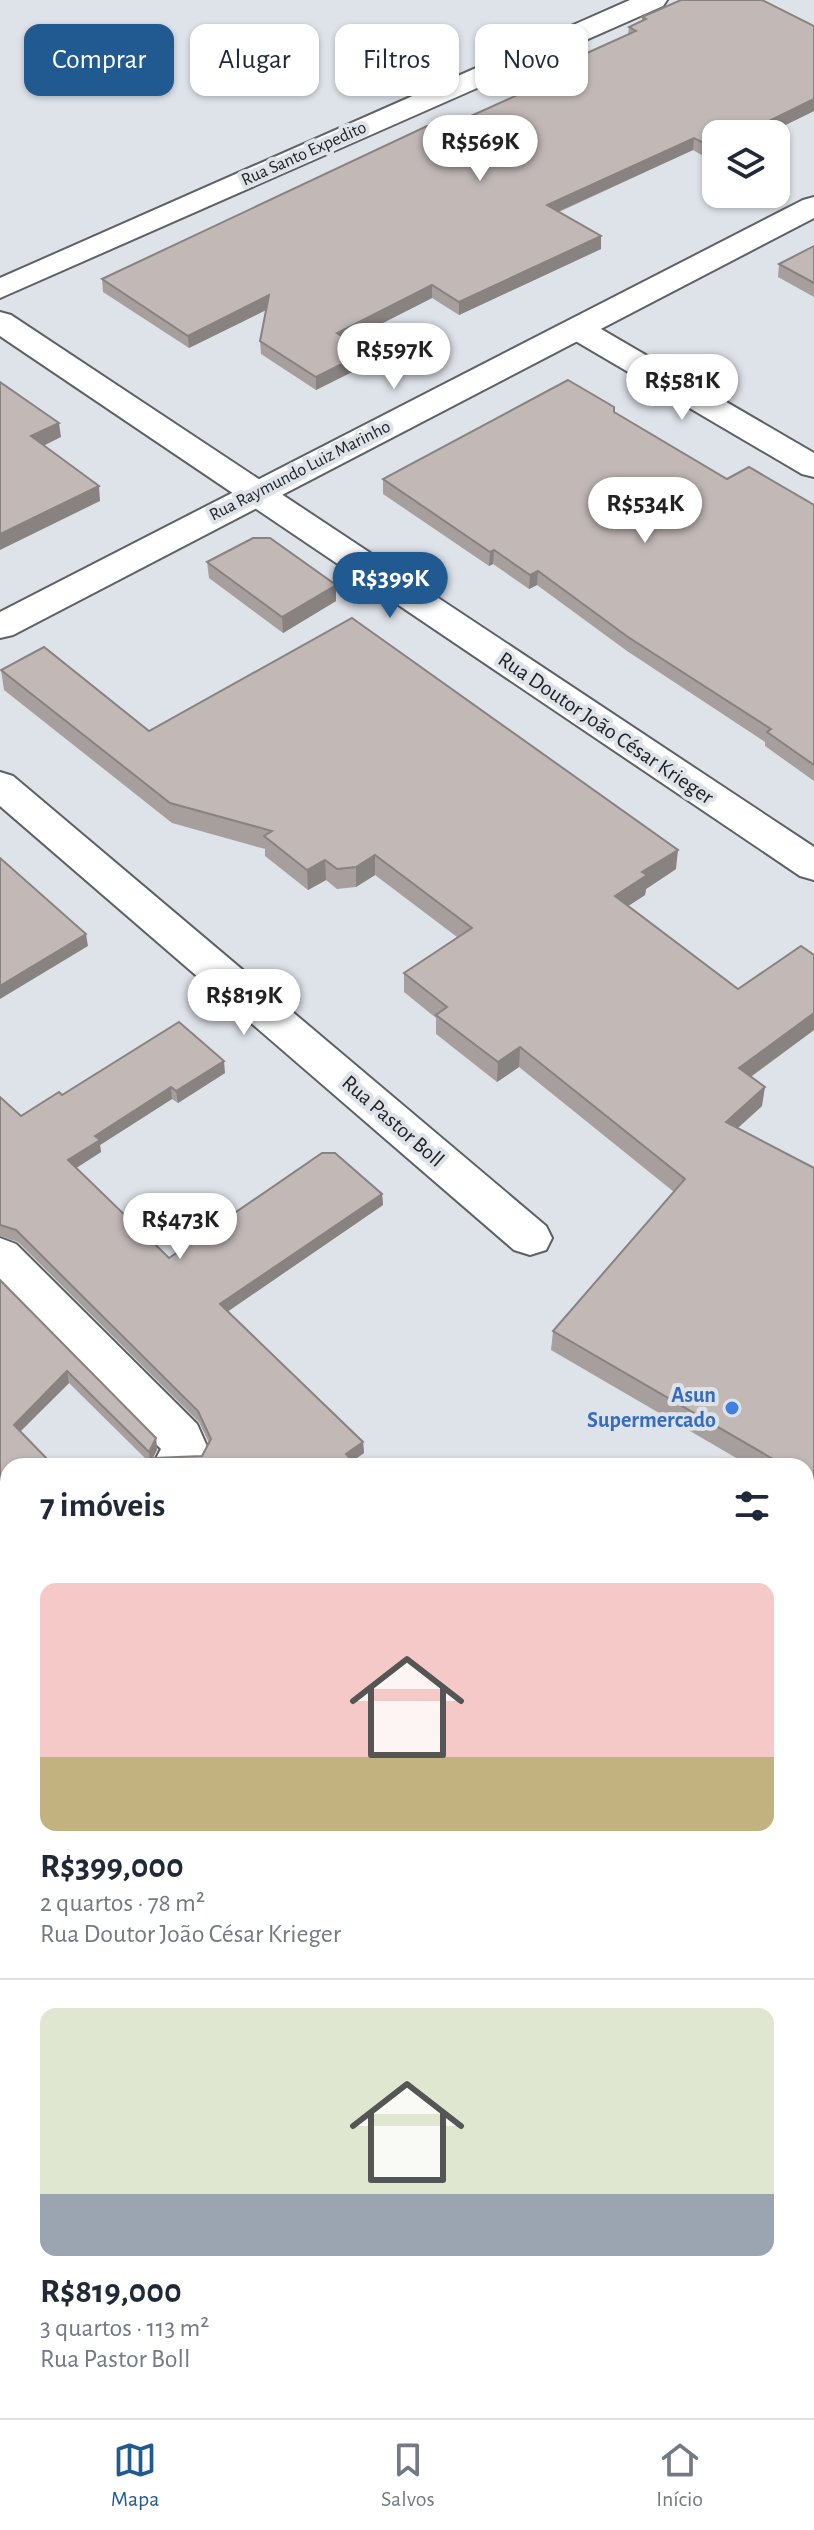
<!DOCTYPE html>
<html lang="pt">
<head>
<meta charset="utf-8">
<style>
	:root { --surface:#fff; --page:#f6f6f7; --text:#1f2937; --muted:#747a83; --line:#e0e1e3; --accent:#205a91 }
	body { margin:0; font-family:"Alegreya Sans",sans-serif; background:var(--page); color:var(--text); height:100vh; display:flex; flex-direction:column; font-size:30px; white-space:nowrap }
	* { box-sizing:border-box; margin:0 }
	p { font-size:26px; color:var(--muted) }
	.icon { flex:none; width:44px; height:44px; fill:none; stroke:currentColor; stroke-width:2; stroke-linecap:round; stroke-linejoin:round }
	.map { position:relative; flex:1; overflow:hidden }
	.details { position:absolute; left:0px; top:1458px; width:814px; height:960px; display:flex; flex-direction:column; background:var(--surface); border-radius:24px 24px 0 0; box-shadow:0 2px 6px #0004 }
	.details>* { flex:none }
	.banner { position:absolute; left:24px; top:24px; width:766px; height:72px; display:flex; gap:16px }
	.buttons { position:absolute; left:702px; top:120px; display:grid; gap:16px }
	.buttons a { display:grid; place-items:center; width:88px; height:88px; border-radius:16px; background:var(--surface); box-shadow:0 2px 6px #0004; font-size:40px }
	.price { position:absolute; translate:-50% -68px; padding:0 18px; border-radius:28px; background:#fff; color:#222; font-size:26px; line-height:52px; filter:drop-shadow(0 2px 4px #0008) }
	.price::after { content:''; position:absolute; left:50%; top:48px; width:24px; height:18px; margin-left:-12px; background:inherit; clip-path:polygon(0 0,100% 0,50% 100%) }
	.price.selected { background:var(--accent); color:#fff }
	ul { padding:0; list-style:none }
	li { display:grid; align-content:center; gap:16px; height:424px; padding:0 40px }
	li+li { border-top:2px solid var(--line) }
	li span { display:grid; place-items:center; height:248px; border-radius:16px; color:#555 }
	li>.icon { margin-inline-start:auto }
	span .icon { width:144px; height:144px; fill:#fffc; stroke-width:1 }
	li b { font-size:34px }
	h2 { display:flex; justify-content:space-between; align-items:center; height:96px; padding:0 40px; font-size:34px }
	.tag { padding:0 28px; border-radius:16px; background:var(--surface); box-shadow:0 2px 6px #0004; font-size:28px; line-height:72px }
	.tag.selected { background:var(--accent); color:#fff }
	.tab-bar { display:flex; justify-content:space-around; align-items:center; height:112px; border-top:2px solid var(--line); background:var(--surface); font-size:22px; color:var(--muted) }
	.tab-bar a { display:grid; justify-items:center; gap:4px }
	.tab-bar .selected { color:var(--accent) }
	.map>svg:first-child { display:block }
</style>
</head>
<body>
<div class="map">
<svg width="814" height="2418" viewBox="0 0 814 2418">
	<rect width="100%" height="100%" fill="#dee3ea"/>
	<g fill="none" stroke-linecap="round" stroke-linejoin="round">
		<defs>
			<g id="service">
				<path d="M806,1586L814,1589V1622L806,1619Z"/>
				<path d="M814,1693V1732L806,1735V1696Z"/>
				<path d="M814,1816V1854L806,1857V1819Z"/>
				<path d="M434,2410H476L475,2418H433Z"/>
			</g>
			<g id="minor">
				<path d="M630,0H667L663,6L0,298V278Z"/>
				<path d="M0,312L11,315L814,847V880L800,876L0,336Z"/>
				<path d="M578,319L589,322L814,453V477L802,474L567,336L562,329L567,322Z"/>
				<path d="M0,772L13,776L546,1226L552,1238L546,1250L530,1255L514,1250L0,806Z"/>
				<path d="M0,1238L16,1244L197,1424L209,1451L201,1466H152L161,1449L0,1285Z"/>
				<path d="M0,1556L8,1559V1651L0,1654Z"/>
			</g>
			<path id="tertiary" d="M814,197V218L13,635L0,638V612L803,200Z"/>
			<g id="secondary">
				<path d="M0,2379H8V2410H38L35,2418H0Z"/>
				<path d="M81,2410H242L245,2418H84Z"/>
			</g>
		</defs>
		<!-- service casing -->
		<use href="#service" stroke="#5d6166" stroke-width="4"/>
		<!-- minor casing -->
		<use href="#minor" stroke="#5d6166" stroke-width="4"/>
		<!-- tertiary casing -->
		<use href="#tertiary" stroke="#5d6166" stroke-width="4"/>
		<!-- secondary casing -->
		<use href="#secondary" stroke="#5d6166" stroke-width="4"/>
		<!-- service -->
		<use href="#service" fill="#fff" fill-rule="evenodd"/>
		<!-- minor -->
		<use href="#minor" fill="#fff" fill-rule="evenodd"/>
		<!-- tertiary -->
		<use href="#tertiary" fill="#fff" fill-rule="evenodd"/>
		<!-- secondary -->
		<use href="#secondary" fill="#f7e2b9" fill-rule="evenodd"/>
	</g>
	<!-- wall -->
	<g fill="#a79f9d">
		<path d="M642,17L814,26V111L767,134H716V159L712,161L693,150L559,212L601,236V249L459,315L432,298L348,341L366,365L316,390L261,354L260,341L266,310L189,348L103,292L102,279L436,127L471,116L556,77V67L628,34L629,27L642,21Z"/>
		<path d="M814,246V297L778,277L779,264Z"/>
		<path d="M614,412L727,479L814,505V781L765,746V742L627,651L537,585L529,589L493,564L489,566L383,494V479Z"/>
		<path d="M207,562L336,601L283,633L209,578Z"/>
		<path d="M1,670L149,731L676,869L646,889L645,895L628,906L738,989L814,955V1030L751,1077L762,1106L738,1128L814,1168V1559L806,1554V1466H750L551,1350L553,1331L674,1192L519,1067L497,1082L436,1034V1018L404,992V973L457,937L375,875L356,887L337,889L326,880L308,890L265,856V849L172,823L4,690Z"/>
		<path d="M225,1073L178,1103L172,1099L100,1145L101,1152L76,1168L169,1258L382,1194L383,1205L227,1312L363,1442L364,1453L353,1461L355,1466H156L155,1458L202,1456L209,1443L199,1422L18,1242L0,1236V1097L21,1116L62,1095Z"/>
		<path d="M0,1280L156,1438L157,1450L150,1463L69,1383L20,1431L5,1540L0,1534Z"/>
	</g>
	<!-- shaded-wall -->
	<g fill="#888280">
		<path d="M814,99V111L767,134H742Z"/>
		<path d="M694,138L693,150L546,217L547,205Z"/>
		<path d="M716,147V159L712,161L714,148Z"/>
		<path d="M601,236V249L459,315V302Z"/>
		<path d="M432,285V298L337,346V333Z"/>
		<path d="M269,295L270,308L189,348L188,336Z"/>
		<path d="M366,352V365L316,390V377Z"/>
		<path d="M59,423L61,437L33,451L31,436Z"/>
		<path d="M99,486L100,501L0,550V534Z"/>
		<path d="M494,550L493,564L489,566L490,552Z"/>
		<path d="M538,571L537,585L529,589L530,575Z"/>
		<path d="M336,585V601L283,633L282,617Z"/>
		<path d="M678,850L676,869L646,889L645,895L613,916L615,896L642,872Z"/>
		<path d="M375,855V875L356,887V867Z"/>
		<path d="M325,860L326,880L308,890L307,870Z"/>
		<path d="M86,934L88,946L0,999V986Z"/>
		<path d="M814,1013V1030L736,1087L739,1068Z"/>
		<path d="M520,1047L519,1067L497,1082L498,1062Z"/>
		<path d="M224,1061L225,1073L178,1103L176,1091Z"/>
		<path d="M171,1087L172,1099L100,1145L101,1152L70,1172L68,1160L95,1136Z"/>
		<path d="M765,1087L762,1106L723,1141L726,1122Z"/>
		<path d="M382,1194L383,1205L221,1316L220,1304Z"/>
		<path d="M67,1371L69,1383L16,1436L14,1425Z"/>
		<path d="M156,1438L157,1450L150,1463L149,1452Z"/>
		<path d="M363,1442L364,1453L346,1465V1454Z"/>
		<path d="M8,1525V1538L5,1540L2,1529Z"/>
		<path d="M8,1780V1792L0,1800V1787Z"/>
		<path d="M8,2024V2036L0,2045V2033Z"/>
	</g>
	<!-- building -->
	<g fill="#c2b9b7" stroke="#888280" stroke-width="2">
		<path d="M681,0H762L814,26V99L742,134H716V147L714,148L694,138L547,205L601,236L459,302L432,285L337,333L366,352L316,377L260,341L269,295L188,336L102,279L427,126L436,127L457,117L471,116L566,73L556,67L636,31L629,27L646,19L642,17Z"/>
		<path d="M814,246V283L779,264Z"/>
		<path d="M568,380L614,407V412L727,479L749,467L814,505V765L767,732L771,729L628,637L538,571L530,575L494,550L490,552L383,479Z"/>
		<path d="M0,382L59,423L31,436L99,486L0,534Z"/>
		<path d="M253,538H270L336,585L282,617L207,562Z"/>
		<path d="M352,618L678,850L642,872L647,875L615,896L738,989L801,946L814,955V1013L739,1068L765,1087L726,1122L814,1168V1538L806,1534V1466H785L553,1331L685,1179L520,1047L498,1062L436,1015L447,1007L404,973L472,928L375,855L356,867L337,869L325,860L307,870L264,836L272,831L170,803L1,670L44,647L149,731Z"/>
		<path d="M0,858L86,934L0,986Z"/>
		<path d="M179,1022L224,1061L176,1091L171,1087L95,1136L100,1140L68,1160L169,1258L322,1153H335L382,1194L220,1304L363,1442L346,1454L355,1464L353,1466H163L155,1458L202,1456L211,1439L198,1411L16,1230L0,1225V1097L21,1116L59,1092L62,1095Z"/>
		<path d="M0,1280L156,1438L149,1452L67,1371L14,1425L54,1466H8V1525L2,1529L0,1526Z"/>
		<path d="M8,1646V1780L0,1787V1652Z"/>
		<path d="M0,1829L8,1832V2024L0,2033Z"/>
	</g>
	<!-- markers -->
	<circle fill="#3f7fe0" stroke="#dee3ea" stroke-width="3" cx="732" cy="1408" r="8"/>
	<g text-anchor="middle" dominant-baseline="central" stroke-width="8" stroke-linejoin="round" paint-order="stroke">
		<!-- far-street labels -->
		<g font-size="18" fill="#202224" stroke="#dee3ea">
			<text transform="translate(304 154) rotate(-24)">Rua Santo Expedito</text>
			<text transform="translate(300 471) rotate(-27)">Rua Raymundo Luiz Marinho</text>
		</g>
		<!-- street labels -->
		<g font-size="22" fill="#202224" stroke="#dee3ea">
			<text transform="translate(606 728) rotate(34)">Rua Doutor João César Krieger</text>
			<text transform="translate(393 1121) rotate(41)">Rua Pastor Boll</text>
		</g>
		<!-- shop labels -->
		<g font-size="22" font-weight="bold" fill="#366cbe" stroke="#dee3ea" text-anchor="end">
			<text x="716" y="1395">Asun<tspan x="716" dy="25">Supermercado</tspan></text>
		</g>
	</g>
</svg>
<div class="buttons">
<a><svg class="icon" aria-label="layers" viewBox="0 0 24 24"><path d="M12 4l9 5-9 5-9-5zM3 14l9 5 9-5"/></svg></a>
</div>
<b class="price" style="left:480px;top:183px">R$569K</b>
<b class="price" style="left:394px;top:391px">R$597K</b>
<b class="price" style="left:682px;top:422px">R$581K</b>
<b class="price" style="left:645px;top:545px">R$534K</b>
<b class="price selected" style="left:390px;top:620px">R$399K</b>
<b class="price" style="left:244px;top:1037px">R$819K</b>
<b class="price" style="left:180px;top:1261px">R$473K</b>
<div class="banner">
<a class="tag selected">Comprar</a>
<a class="tag">Alugar</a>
<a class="tag">Filtros</a>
<a class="tag">Novo</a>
</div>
<section class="details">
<h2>7 imóveis<svg class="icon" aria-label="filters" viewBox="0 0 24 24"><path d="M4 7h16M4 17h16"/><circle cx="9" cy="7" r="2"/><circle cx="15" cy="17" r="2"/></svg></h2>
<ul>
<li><span style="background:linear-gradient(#f6c9c9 70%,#c2b280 0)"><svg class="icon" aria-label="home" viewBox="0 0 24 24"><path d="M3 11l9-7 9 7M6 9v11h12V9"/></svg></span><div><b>R$399,000</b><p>2 quartos · 78 m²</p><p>Rua Doutor João César Krieger</p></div></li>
<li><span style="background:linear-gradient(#dfe7d0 75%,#9aa5b1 0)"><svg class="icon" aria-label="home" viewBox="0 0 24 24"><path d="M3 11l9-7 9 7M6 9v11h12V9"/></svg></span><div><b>R$819,000</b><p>3 quartos · 113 m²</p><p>Rua Pastor Boll</p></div></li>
</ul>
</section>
</div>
<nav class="tab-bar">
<a class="selected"><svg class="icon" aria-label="map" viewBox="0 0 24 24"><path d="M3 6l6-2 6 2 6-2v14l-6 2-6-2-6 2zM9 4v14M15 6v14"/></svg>Mapa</a>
<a><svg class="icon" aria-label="saved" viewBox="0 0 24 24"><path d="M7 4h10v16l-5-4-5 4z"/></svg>Salvos</a>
<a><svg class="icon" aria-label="home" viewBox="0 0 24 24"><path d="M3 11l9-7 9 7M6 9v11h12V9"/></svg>Início</a>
</nav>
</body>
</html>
